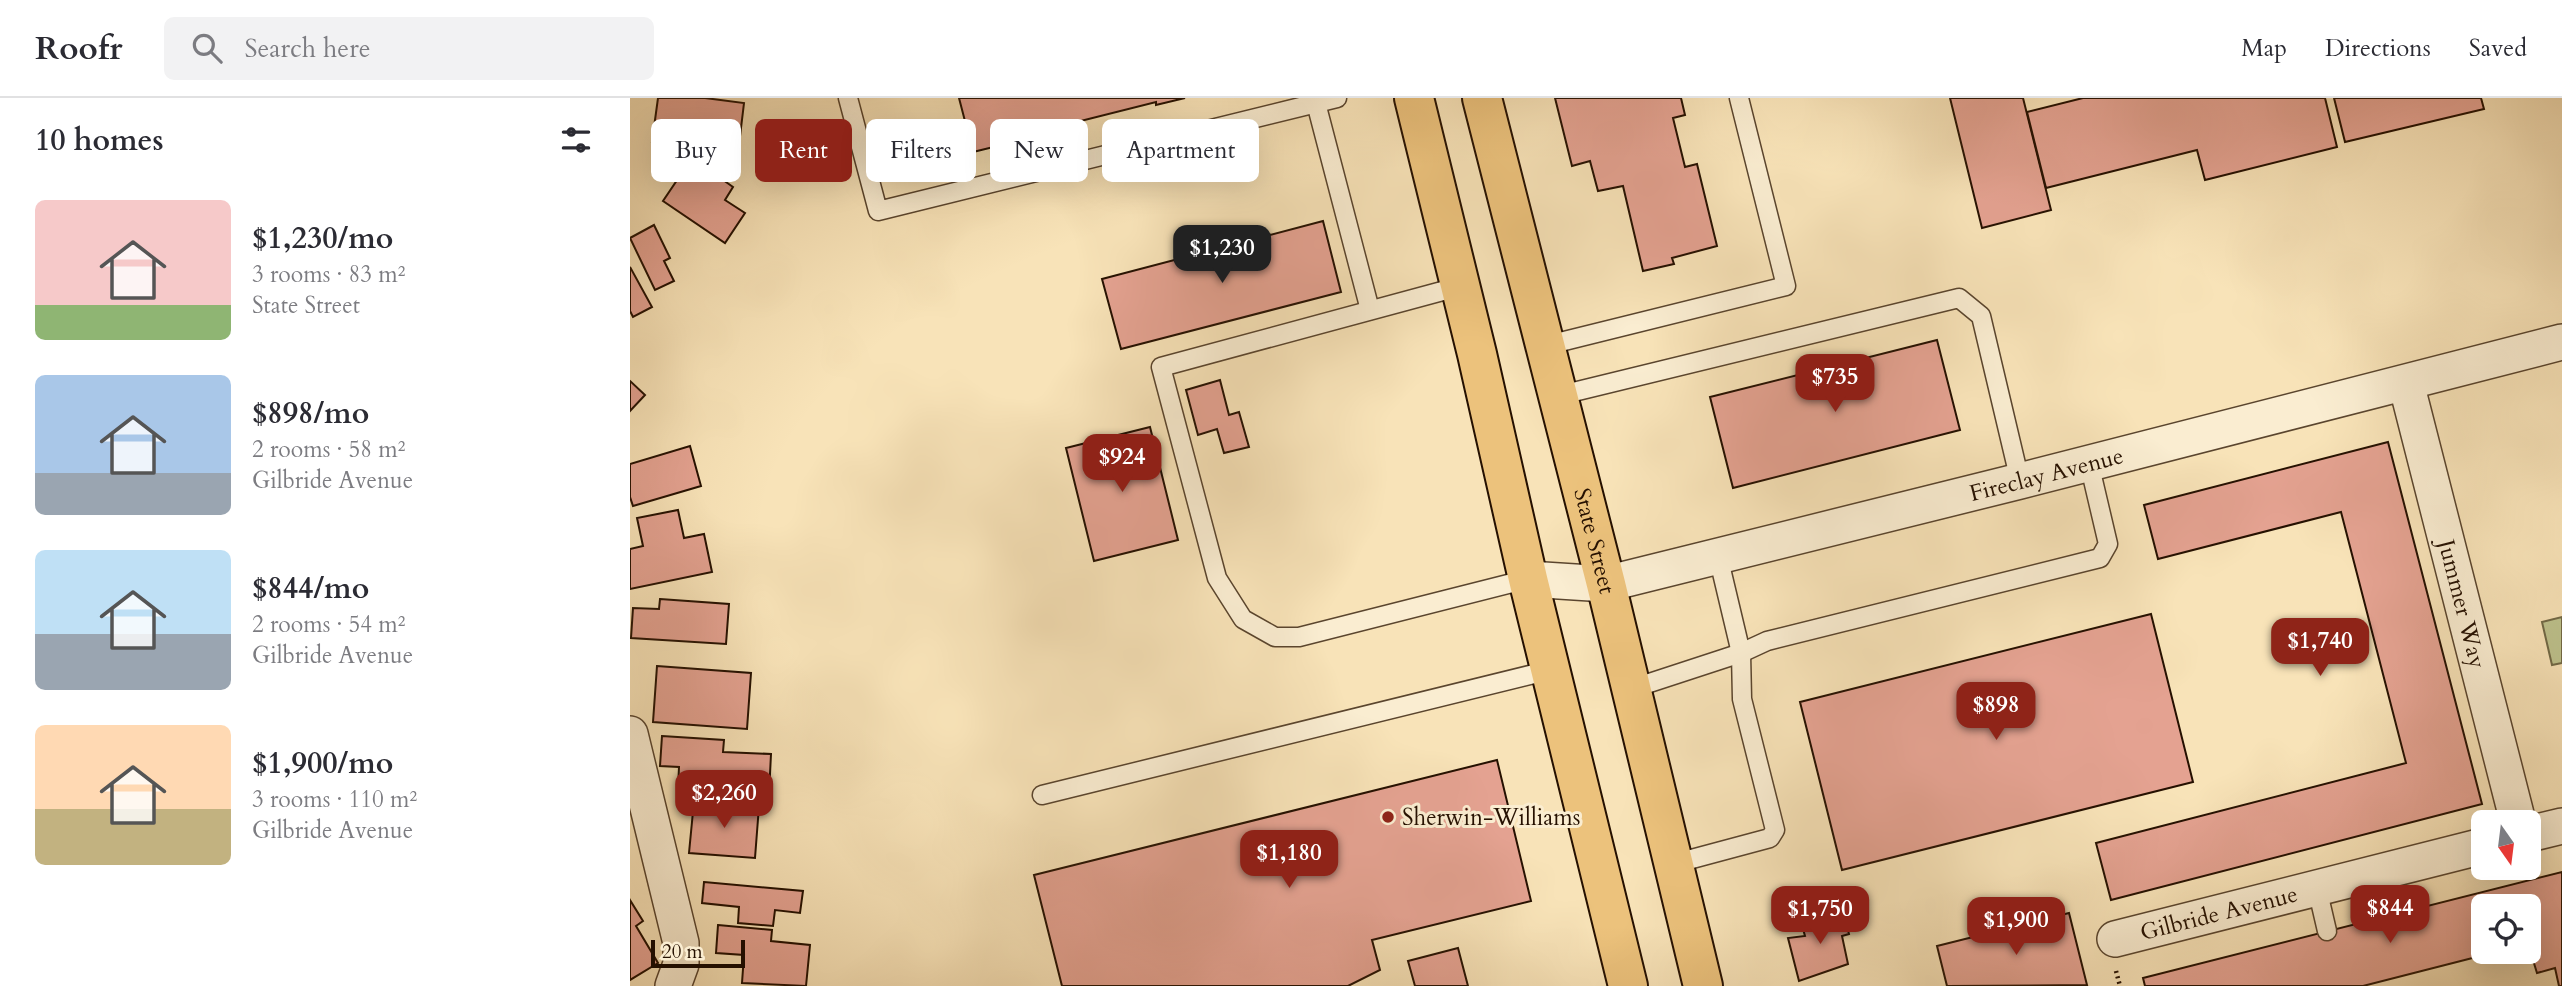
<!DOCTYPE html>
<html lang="en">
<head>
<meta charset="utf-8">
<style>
	:root { --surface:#fff; --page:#f2f2f3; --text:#2b2b33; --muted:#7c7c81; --line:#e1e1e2; --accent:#8f2418 }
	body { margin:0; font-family:Cardo,serif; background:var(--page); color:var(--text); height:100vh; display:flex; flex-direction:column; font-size:26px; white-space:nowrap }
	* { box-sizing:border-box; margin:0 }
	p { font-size:23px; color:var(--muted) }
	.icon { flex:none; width:38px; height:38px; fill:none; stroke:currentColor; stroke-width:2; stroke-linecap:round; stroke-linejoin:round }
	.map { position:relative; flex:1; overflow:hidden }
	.sheet { display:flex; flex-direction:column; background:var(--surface); width:630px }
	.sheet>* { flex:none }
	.banner { position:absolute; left:21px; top:21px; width:665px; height:63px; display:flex; gap:14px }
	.needle { width:46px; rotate:166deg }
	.buttons { position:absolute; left:1841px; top:712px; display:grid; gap:14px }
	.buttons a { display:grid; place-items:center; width:70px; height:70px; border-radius:10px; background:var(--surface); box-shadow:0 7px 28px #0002; font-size:35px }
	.scale { position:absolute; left:21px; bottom:18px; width:94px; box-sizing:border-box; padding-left:7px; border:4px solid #251000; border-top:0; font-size:19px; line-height:24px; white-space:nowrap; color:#251000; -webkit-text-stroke:5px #faedd1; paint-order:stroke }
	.price { position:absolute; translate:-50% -60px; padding:0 16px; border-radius:14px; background:var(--accent); color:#fff; font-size:23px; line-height:46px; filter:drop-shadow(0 2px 4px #0008) }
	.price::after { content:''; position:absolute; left:50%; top:42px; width:21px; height:16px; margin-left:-10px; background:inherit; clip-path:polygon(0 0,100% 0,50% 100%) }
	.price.on { background:#222; color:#fff }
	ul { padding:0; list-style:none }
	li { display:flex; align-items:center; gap:21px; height:175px; padding:0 35px }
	li span { display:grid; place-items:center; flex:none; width:196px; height:140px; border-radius:10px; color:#555 }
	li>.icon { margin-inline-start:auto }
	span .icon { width:84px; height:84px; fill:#fffc; stroke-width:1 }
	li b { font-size:30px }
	h2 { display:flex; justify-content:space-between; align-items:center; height:84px; padding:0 35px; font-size:30px }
	.chip { padding:0 24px; border-radius:10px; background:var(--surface); box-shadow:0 7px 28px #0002; font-size:24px; line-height:63px }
	.chip.on { background:var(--accent); color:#fff }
	header { display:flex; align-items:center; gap:42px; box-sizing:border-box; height:98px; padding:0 35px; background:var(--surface); border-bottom:2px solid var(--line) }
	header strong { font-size:33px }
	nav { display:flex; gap:38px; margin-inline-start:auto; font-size:24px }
	.search { width:490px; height:63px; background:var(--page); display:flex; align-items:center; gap:18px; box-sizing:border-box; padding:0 24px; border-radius:10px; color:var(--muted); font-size:26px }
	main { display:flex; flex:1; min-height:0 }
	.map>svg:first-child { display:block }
</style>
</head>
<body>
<header>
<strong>Roofr</strong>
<div class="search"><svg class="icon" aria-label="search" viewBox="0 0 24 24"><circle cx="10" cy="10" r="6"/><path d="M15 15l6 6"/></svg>Search here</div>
<nav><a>Map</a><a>Directions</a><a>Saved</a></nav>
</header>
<main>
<section class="sheet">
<h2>10 homes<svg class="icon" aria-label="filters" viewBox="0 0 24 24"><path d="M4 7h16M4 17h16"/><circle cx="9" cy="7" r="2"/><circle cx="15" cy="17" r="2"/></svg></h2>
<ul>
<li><span style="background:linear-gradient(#f6c9c9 75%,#8fb573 0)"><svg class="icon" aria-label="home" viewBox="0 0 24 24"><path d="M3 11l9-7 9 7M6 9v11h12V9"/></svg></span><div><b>$1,230/mo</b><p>3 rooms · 83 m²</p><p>State Street</p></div></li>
<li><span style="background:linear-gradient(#a9c7e8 70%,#9aa5b1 0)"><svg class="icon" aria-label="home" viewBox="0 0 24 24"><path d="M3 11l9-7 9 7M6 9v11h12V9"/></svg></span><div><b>$898/mo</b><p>2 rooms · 58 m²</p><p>Gilbride Avenue</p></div></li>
<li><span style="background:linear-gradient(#bfe0f5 60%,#9aa5b1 0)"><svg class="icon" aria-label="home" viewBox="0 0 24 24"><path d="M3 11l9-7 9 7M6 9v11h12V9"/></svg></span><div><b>$844/mo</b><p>2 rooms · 54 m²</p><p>Gilbride Avenue</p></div></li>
<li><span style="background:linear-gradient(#ffd9b3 60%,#c2b280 0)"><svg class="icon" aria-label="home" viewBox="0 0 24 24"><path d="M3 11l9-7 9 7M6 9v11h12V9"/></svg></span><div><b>$1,900/mo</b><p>3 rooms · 110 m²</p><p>Gilbride Avenue</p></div></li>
</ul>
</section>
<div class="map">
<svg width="1932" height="888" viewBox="0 0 1932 888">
	<rect width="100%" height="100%" fill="#f8e3b8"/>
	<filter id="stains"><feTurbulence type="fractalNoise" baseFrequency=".00286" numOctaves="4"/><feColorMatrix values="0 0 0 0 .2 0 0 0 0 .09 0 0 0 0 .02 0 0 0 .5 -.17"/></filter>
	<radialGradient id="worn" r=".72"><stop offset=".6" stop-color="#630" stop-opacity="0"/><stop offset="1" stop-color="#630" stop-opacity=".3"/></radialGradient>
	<!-- green -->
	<path fill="#bec38e" stroke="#726a47" stroke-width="2" d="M1932,519V565L1922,567L1912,524Z"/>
	<!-- building -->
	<g fill="#e4a291" stroke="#251000" stroke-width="2">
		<path d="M28,0H75L114,5L108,55L22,44Z"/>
		<path d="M329,0H555L526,7V4L391,38L392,42L343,54Z"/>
		<path d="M925,0H1051L1055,17L1043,20L1055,69L1067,66L1087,148L1042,160L1044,166L1013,173L993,88L968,93L960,63L942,68Z"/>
		<path d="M1320,0H1393L1421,112L1352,130Z"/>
		<path d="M1453,0H1695L1707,49L1575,82L1567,52L1416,90L1397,14Z"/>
		<path d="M1704,0H1851L1854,11L1715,44Z"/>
		<path d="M62,60L103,89L95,102L115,115L95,145L33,103Z"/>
		<path d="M693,123L711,194L491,251L472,181Z"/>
		<path d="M24,127L40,160L34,163L44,183L25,192L0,140Z"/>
		<path d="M0,169L22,209L3,219L0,213Z"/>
		<path d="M1307,242L1330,332L1103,390L1080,299Z"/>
		<path d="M590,282L599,317L609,314L619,349L594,355L587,331L568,337L556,292Z"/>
		<path d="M0,283L15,297L0,313Z"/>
		<path d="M520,329L548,442L464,463L436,350Z"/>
		<path d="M1758,344L1852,706L1481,802L1466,745L1776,665L1711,414L1528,461L1514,407Z"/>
		<path d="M60,348L71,388L3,408L0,399V366Z"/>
		<path d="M48,412L54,440L74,436L82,474L0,491V451L13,448L7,420Z"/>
		<path d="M30,501L99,506L96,546L1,540L3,510L29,511Z"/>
		<path d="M1521,516L1563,684L1212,772L1170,604Z"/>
		<path d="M27,568L121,575L117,631L23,624Z"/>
		<path d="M32,638L94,642L93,654L141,656L139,696L48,691L49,669L30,668Z"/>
		<path d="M867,662L901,803L742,842L750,872L718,888H432L404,777Z"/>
		<path d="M64,703L129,708L125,760L59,755Z"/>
		<path d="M1932,774V888H1929L1925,870L1907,875L1903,862L1896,864L1893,854H1899V808H1853V854H1866L1733,888H1515L1513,880Z"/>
		<path d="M74,784L173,793L170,815L145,812L143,828L108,825L109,809L72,805Z"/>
		<path d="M0,802L13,823L6,828L28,865L0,882Z"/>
		<path d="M1213,814L1219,836L1212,838L1218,866L1169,883L1158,840L1175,838L1171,824Z"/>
		<path d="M1439,815L1457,887L1317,888L1307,848Z"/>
		<path d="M88,827L142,832L141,843L180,847L176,888L112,885L114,857L86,855Z"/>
		<path d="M828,850L838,888H785L778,863Z"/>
	</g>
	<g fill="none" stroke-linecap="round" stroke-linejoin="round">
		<defs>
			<g id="service">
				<path d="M218,0L248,113L707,0"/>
				<path d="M686,5L740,212"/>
				<path d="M831,188L531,269L587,480L613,521L645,539H669L898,481"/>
				<path d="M914,248L1156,188L1109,0"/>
				<path d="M927,298L1329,200L1351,218L1390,383"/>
				<path d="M1001,591L1111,555L1137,543L1470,460L1478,446L1459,365"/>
				<path d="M412,697L920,572"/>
				<path d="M1043,766L1140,740L1145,732L1112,601L1111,555L1088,458"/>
				<path d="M1687,790L1697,833"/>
			</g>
			<g id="minor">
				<path id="s1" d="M1776,285L1888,724"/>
				<path id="s2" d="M898,481L976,486L1390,383L1932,244"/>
				<path d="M0,636L51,845V866L43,888"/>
				<path d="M1899,736L1932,728"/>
				<path id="s3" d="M1485,841L1853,748"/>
			</g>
			<g id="primary">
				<path d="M784,0L847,256L898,481L998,888"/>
				<path id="s4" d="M852,0L976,486L1073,888"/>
			</g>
		</defs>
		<!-- service casing -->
		<use href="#service" stroke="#5a452e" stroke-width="21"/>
		<!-- minor casing -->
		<use href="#minor" stroke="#5a452e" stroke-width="38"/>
		<!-- primary casing -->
		<use href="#primary" stroke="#251000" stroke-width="42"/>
		<!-- path -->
		<path stroke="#251000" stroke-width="4.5" stroke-dasharray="2 3.5" stroke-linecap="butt" d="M1486,873L1490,888"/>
		<!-- service -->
		<use href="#service" stroke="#faedd1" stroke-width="18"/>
		<!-- minor -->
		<use href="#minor" stroke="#faedd1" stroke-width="35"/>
		<!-- primary -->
		<use href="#primary" stroke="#ecc27c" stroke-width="38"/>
	</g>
	<!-- markers -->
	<circle fill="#8f2418" stroke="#faedd1" stroke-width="2.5" cx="758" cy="719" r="7"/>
	<g text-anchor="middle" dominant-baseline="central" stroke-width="6" stroke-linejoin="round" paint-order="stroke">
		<!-- street labels -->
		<g font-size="23" fill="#251000" stroke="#faedd1">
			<text stroke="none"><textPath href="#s2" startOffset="532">Fireclay Avenue</textPath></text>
			<text stroke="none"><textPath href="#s4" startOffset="457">State Street</textPath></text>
			<text stroke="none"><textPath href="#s1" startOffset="228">Jummer Way</textPath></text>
			<text stroke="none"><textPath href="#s3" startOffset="107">Gilbride Avenue</textPath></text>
		</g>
		<!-- poi labels -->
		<g font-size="23" fill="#251000" stroke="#faedd1" text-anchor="start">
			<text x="772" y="719">Sherwin-Williams</text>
		</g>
	</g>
	<rect width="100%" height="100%" filter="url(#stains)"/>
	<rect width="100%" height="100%" fill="url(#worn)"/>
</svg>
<div class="buttons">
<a><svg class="needle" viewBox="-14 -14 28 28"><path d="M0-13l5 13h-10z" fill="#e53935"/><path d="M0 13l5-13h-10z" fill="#7c7c81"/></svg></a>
<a><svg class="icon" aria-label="locate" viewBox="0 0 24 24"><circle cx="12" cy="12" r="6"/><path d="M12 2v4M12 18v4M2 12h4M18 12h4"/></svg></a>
</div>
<div class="scale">20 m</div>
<b class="price on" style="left:592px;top:187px">$1,230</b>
<b class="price" style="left:1205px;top:316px">$735</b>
<b class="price" style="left:492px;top:396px">$924</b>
<b class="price" style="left:1690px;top:580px">$1,740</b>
<b class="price" style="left:1366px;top:644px">$898</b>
<b class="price" style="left:94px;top:732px">$2,260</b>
<b class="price" style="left:659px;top:792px">$1,180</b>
<b class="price" style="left:1760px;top:847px">$844</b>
<b class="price" style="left:1190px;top:848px">$1,750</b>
<b class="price" style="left:1386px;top:859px">$1,900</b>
<div class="banner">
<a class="chip">Buy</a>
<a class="chip on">Rent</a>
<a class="chip">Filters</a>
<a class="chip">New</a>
<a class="chip">Apartment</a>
</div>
</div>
</main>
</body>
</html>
